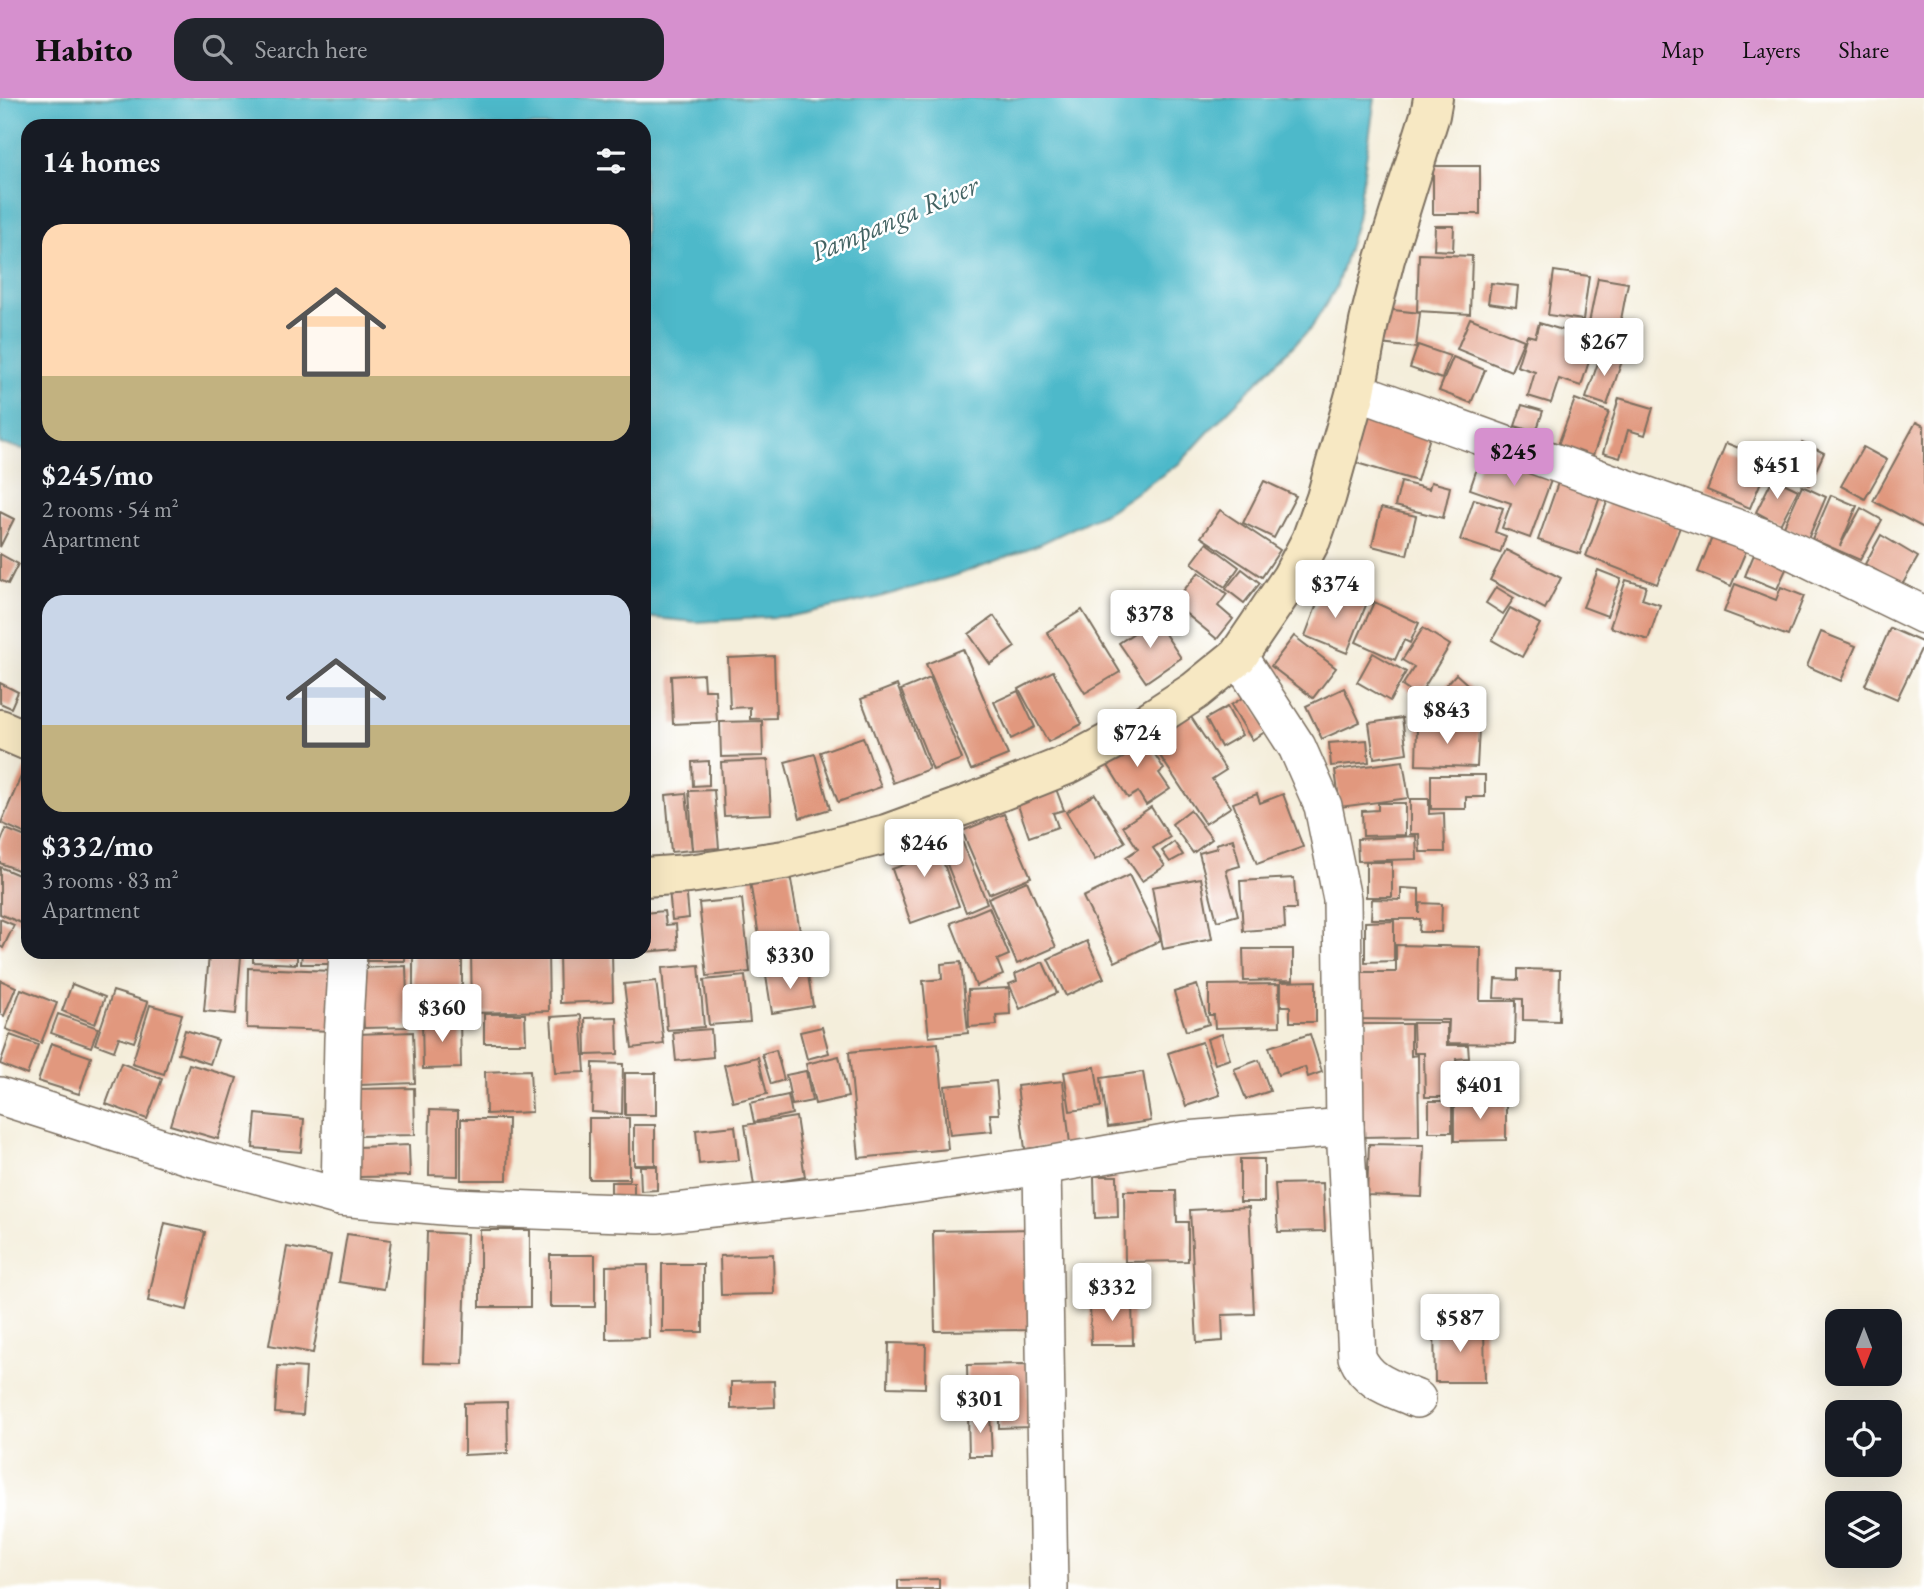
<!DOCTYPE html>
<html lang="en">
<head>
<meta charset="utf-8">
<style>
	:root { --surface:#171b24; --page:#20242c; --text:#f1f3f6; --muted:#9ea1a6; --accent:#d690ce }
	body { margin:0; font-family:"EB Garamond",serif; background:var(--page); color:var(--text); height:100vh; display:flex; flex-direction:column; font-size:26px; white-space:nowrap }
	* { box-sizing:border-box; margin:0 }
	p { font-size:23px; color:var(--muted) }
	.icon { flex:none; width:38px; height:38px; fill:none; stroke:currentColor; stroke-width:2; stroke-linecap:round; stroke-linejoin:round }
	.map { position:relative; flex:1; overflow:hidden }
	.drawer { position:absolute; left:21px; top:21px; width:630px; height:840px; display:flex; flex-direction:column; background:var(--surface); border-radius:21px; box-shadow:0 7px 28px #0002 }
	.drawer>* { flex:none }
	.needle { width:46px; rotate:180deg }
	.fabs { position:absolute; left:1825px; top:1211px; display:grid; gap:14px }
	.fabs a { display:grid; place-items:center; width:77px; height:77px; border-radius:14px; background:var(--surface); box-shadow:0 7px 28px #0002; font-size:35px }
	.price { position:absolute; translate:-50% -60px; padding:0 16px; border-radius:7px; background:#fff; color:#222; font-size:23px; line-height:46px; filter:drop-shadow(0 2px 4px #0008) }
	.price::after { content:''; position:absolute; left:50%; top:42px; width:21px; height:16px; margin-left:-10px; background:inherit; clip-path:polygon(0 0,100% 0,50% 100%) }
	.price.current { background:var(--accent); color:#111 }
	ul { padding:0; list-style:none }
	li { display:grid; align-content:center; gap:14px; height:371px; padding:0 21px }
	li span { display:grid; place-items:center; height:217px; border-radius:21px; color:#555 }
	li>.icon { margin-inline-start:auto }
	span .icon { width:126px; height:126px; fill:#fffc; stroke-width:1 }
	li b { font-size:30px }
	h2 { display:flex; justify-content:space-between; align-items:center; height:84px; padding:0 21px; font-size:30px }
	header { display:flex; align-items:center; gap:42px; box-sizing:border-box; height:98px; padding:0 35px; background:var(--accent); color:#111 }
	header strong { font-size:33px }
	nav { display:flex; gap:38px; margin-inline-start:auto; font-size:24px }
	.search { width:490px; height:63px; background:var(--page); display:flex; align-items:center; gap:18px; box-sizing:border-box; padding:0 24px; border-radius:21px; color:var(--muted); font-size:26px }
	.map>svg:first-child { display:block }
</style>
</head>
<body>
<header>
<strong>Habito</strong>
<div class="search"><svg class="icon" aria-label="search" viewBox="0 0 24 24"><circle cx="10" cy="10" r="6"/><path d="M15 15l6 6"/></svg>Search here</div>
<nav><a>Map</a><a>Layers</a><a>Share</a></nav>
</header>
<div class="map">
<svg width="1924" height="1491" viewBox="0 0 1924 1491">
	<rect width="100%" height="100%" fill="#fff"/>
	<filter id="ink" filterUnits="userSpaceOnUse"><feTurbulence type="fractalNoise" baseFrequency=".0143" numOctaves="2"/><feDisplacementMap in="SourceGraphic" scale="14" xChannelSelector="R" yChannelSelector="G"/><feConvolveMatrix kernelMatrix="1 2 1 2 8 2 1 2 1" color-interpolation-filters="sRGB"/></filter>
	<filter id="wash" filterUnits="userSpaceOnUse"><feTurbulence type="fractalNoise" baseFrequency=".00686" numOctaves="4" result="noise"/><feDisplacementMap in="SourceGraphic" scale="28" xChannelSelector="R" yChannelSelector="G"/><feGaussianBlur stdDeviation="1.57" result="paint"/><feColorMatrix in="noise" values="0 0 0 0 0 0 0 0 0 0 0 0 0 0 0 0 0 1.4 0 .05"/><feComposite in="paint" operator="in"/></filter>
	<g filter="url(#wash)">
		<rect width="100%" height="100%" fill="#f4eedb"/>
		<!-- water -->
		<path fill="#4eb9ca" stroke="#447274" stroke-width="2" d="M0,0H1375L1357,121L1336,190L1311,230L1224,317L1180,365L1109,413L1040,446L960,476L876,500L792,518L697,524L644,519V28H28V352L0,346Z"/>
		<g id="blocks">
			<!-- building -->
			<g fill="#e1987e">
				<rect x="1433" y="68" width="47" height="48"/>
				<path d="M1435,128H1454L1453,153L1434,152Z"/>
				<path d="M1419,156L1472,158L1470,216L1417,213Z"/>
				<path d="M1554,173L1589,178L1583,222L1548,217Z"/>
				<path d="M1598,180L1628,185L1619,232L1589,225Z"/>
				<path d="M1491,185L1518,188L1516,209L1488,205Z"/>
				<path d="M1384,211L1420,215L1416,250L1380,246Z"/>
				<path d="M1470,220L1524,242L1511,273L1457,251Z"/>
				<path d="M1539,225L1596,242L1581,288L1559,281L1551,305L1528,298L1535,274L1517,268L1527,237L1535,239Z"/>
				<path d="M1418,247L1450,258L1442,281L1410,270Z"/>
				<path d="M1602,253L1623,260L1607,307L1586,300Z"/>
				<path d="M1453,259L1485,272L1471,305L1439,293Z"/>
				<path d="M1619,300L1653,310L1645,337L1628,332L1620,360L1603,355Z"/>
				<path d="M1575,301L1609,314L1592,360L1558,347Z"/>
				<path d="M1522,307L1543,313L1536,334L1515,328Z"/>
				<path d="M1362,311L1432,332L1417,383L1347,362Z"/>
				<path d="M1916,324L1924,328V430L1873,403Z"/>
				<path d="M1802,344L1824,355L1809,387L1787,376Z"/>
				<path d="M1726,345L1770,362L1750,410L1707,392Z"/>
				<path d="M1863,349L1887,362L1865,401L1841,388Z"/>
				<path d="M1484,350L1554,374L1530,440L1502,430L1511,405L1470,391Z"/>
				<path d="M1560,379L1602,393L1580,456L1538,442Z"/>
				<path d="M1773,380L1798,392L1780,427L1756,414Z"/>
				<path d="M1264,383L1296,398L1274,440L1243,425Z"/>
				<path d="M1401,384L1429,391L1431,384L1450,389L1443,420L1395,408Z"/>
				<path d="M1802,388L1826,399L1808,441L1783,430Z"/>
				<path d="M1831,397L1857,408L1840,448L1861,410L1882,422L1860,462L1812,441Z"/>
				<path d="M1474,401L1503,410L1495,434L1506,438L1500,455L1460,442Z"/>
				<path d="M1608,402L1680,429L1657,486L1586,458Z"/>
				<path d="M1381,410L1416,418L1407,457L1372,448Z"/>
				<path d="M1220,412L1280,452L1262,479L1201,439Z"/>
				<path d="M0,414L14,421L0,449Z"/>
				<path d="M1715,432L1749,446L1731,488L1698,474Z"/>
				<path d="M1881,437L1918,459L1902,487L1865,466Z"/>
				<path d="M1207,445L1239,469L1225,489L1192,465Z"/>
				<path d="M1506,452L1561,480L1545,511L1490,482Z"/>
				<path d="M1755,454L1788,467L1777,491L1745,478Z"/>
				<path d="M0,456L18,466L8,486L0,482Z"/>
				<path d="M1242,471L1260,485L1244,505L1226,491Z"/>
				<path d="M1598,472L1621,481L1607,518L1583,509Z"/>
				<path d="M1199,474L1227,496L1218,508L1233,521L1217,541L1173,505Z"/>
				<path d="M1626,482L1646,488L1642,501L1660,507L1648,542L1610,529Z"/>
				<path d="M1735,486L1776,502L1781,489L1804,498L1788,538L1724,514Z"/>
				<path d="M1496,489L1514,500L1503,516L1486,505Z"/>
				<path d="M1323,490L1366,507L1347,555L1305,538Z"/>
				<path d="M1374,504L1419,525L1410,545L1404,542L1395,562L1356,544Z"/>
				<path d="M1510,510L1540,526L1522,559L1492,542Z"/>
				<path d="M1082,512L1120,574L1085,595L1047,534Z"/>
				<path d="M994,518L1015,549L990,566L969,536Z"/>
				<path d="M1155,521L1181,560L1146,584L1119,545Z"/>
				<path d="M1423,530L1450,547L1418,599L1402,588L1414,569L1402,562Z"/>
				<path d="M1890,530L1924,545L1897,601L1865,587Z"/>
				<path d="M1821,534L1856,548L1841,583L1807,568Z"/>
				<path d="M1294,538L1336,570L1313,600L1271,568Z"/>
				<path d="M963,551L1008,657L971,672L926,566Z"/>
				<path d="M1373,555L1406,574L1390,603L1357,584Z"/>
				<path d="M774,558L776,620L750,621V609L730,610L728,560Z"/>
				<path d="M1053,573L1082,626L1048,644L1019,591Z"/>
				<path d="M703,576L704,592H715L717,624L673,626L671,578Z"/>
				<path d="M1456,576L1475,593L1450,621L1431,604Z"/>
				<path d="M930,580L962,661L933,672L901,592Z"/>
				<path d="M0,585L18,594L11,610L0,605Z"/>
				<path d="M897,587L929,671L893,685L861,601Z"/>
				<path d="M1344,590L1360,624L1322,641L1306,608Z"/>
				<path d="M1018,593L1035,629L1011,641L994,604Z"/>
				<path d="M1247,597L1268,632L1252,642L1231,607Z"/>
				<path d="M1227,609L1242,637L1221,649L1206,621Z"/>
				<path d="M1187,613L1226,672L1212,681L1231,709L1205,726L1147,638Z"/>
				<path d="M1402,620L1407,655L1374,660L1369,625Z"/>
				<path d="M762,623L763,658L721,659L720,624Z"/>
				<path d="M1417,628L1479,630L1477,669L1416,667Z"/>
				<path d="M1141,634L1164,671L1159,675L1170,691L1146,707L1138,694L1128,700L1102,658Z"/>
				<path d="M863,639L881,689L838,704L820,654Z"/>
				<path d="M1367,642L1369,664L1331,668L1329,645Z"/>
				<path d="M815,656L830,711L800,720L785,664Z"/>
				<path d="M28,662V737L1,725Z"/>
				<path d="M768,662L771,716L724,718L721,664Z"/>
				<path d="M709,663V687L693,688L692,664Z"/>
				<path d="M1403,663L1409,700L1340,709L1335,672Z"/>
				<path d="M1431,677H1485V699H1466V711H1431Z"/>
				<path d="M1053,683L1064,712L1053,715L1058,729L1029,739L1014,696Z"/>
				<path d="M714,692L719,750L693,752L689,693Z"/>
				<path d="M686,695L692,752L671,754L666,697Z"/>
				<path d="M1095,696L1125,744L1095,762L1066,714Z"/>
				<path d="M1257,696L1260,705L1283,696L1303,749L1257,766L1233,705Z"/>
				<path d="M1410,701H1429V716L1444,715L1445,754H1420L1419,736H1410Z"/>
				<path d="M1378,705H1405V737L1363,738L1362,713L1378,712Z"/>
				<path d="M1151,709L1170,739L1153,750L1165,768L1142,783L1126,759L1138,751L1123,728Z"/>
				<path d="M1190,712L1212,741L1193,755L1172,726Z"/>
				<path d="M1004,716L1031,779L989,796L962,733Z"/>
				<path d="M6,731L28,740V776L0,765V746Z"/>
				<path d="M927,732L932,746L936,744L959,808L911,825L892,771L909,765L900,742Z"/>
				<path d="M960,738L987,805L966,814L939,746Z"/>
				<path d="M1416,738L1417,761L1358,763L1357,741Z"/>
				<path d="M1233,741L1240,768L1226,772L1238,817L1217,823L1199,755L1217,750L1216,746Z"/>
				<path d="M1174,744L1183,757L1170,764L1162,753Z"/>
				<rect x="1366" y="764" width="26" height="35"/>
				<path d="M0,769L28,781V828L0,816Z"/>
				<path d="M789,771L806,867L765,874L749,778Z"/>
				<path d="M1129,777L1161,842L1115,864L1083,799Z"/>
				<path d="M1201,780L1212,841L1163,851L1152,789Z"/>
				<path d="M1294,780L1296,811H1284L1285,830L1243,833L1240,783Z"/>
				<path d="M1027,783L1056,849L1017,866L988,800Z"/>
				<path d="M686,788L689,820L672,822L669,791Z"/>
				<path d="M1401,790L1419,791V816L1420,805L1442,806L1441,834H1419L1420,821H1371L1372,801L1401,802Z"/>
				<path d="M742,801L750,874L707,878L699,805Z"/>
				<path d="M989,809L1009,857L997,862L1003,877L976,888L951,825Z"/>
				<path d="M664,813L666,827L676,826L678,851L644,854V815Z"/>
				<path d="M0,821L14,827L3,850L0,848Z"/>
				<path d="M1394,823V863L1365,864V824Z"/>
				<path d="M1087,843L1104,880L1066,898L1048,861Z"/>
				<path d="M1396,847L1481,849L1480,903H1516L1515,946L1448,945L1449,922L1348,921V874H1396Z"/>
				<path d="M1243,851H1293V882L1244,883Z"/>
				<path d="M253,854H297V866L253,864Z"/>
				<path d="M302,854H333V866H301Z"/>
				<rect x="357" y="854" width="48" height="9"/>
				<path d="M413,854H462V903L413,904Z"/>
				<path d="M471,854H548L549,913L472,915Z"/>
				<path d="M559,854H612L613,903L560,905Z"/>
				<path d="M209,857L241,859L236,916L204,913Z"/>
				<path d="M961,864L968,935L929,939L923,883L942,881L941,866Z"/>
				<path d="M1043,864L1057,895L1020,911L1009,886L1017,883L1015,876Z"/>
				<path d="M699,867L704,929L667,932L662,870Z"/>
				<path d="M406,868L408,929L364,930L361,870Z"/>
				<path d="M248,870L334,873L332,933L247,930Z"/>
				<path d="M807,871L813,908L772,915L766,878Z"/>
				<path d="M1518,871L1560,872L1559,923L1523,922V901L1494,900L1495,881L1518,882Z"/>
				<path d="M745,878L750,924L709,927L704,882Z"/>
				<path d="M0,882L16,889L4,918L0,916Z"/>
				<path d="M656,883L664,946L632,950L624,886Z"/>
				<path d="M1316,883V924H1290V908H1281V884Z"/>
				<path d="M72,886L105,899L95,926L62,913Z"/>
				<path d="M1279,886L1280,928L1215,930L1214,917H1209V887Z"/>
				<path d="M1197,887L1209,926L1186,933L1174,894Z"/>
				<path d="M1009,890L1010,916L996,917L997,927L969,929L968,892Z"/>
				<path d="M21,891L57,905L41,945L6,931Z"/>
				<path d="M113,893L148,904L134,944L119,939L114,953L95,946Z"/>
				<path d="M150,907L182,916L164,976L132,966Z"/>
				<path d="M58,916L98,930L91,949L51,935Z"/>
				<path d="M484,916H525L526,945H484Z"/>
				<path d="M581,917L585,974L555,975L551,919Z"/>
				<path d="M617,919L618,956L586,957L585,920Z"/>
				<path d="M460,920L461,970L423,971L422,921Z"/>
				<path d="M1413,925H1447V947H1468L1469,960L1456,961L1457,999H1425L1424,955H1414Z"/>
				<path d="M1359,926H1411V958L1418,957L1419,1038L1360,1039Z"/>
				<path d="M822,929L829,955L807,961L800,934Z"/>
				<path d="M711,931L713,959L676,963L673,934Z"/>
				<path d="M185,932L218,942L210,966L178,955Z"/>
				<path d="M413,934L415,985L359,987L358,936Z"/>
				<path d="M1222,936L1230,961L1215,966L1207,941Z"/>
				<path d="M1310,936L1322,974L1308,979L1305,969L1278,977L1269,949Z"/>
				<path d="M10,937L38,947L27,977L0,966Z"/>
				<path d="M1202,944L1220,997L1186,1008L1168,955Z"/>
				<path d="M51,945L91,959L79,996L38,983Z"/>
				<path d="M938,945L948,1051L859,1060L849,954Z"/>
				<path d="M776,952L784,982L771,986L762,956Z"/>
				<path d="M839,958L848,999L815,1006L806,966Z"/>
				<path d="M758,959L767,996L733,1004L724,967Z"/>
				<path d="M1259,962L1270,993L1246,1001L1234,971Z"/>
				<path d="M121,965L162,981L147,1021L106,1006Z"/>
				<path d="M593,965L623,966L622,1016L592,1014Z"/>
				<path d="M189,966L237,980L218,1041L170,1027Z"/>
				<path d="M1095,969L1101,1009L1070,1013L1064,974Z"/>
				<path d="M530,972L532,1014L486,1016L485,974Z"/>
				<path d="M806,973L812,1003L792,1007L786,977Z"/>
				<path d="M1143,974L1151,1023L1108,1029L1101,980Z"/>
				<rect x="625" y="975" width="31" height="42"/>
				<path d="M996,983L999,1016H990L992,1033L950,1037L945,988Z"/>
				<path d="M1063,983L1070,1046L1025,1051L1017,988Z"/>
				<path d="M414,990L415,1037L357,1038L356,991Z"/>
				<path d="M788,997L792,1016L754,1024L750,1005Z"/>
				<rect x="1429" y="1003" width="23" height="31"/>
				<path d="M1454,1003H1506V1042L1454,1043Z"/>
				<path d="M430,1012L458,1013V1078L429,1077Z"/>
				<path d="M256,1016L304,1021L301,1054L253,1050Z"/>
				<path d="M796,1019L805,1079L754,1088L745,1027Z"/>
				<rect x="589" y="1020" width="40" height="61"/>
				<path d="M461,1021H508L507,1082H461Z"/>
				<rect x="634" y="1027" width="21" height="40"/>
				<path d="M735,1028L739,1062L699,1066L696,1032Z"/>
				<path d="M1369,1046L1424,1047L1422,1099L1367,1097Z"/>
				<path d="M409,1047L410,1078L359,1079L358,1049Z"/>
				<rect x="1240" y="1061" width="24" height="43"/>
				<path d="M640,1068H657V1092L641,1093Z"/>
				<path d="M1094,1078H1117L1118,1119L1095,1120Z"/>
				<rect x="611" y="1084" width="23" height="20"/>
				<path d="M1323,1085L1325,1133L1278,1134L1275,1086Z"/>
				<path d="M1124,1093H1176L1177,1124H1188V1163L1125,1164Z"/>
				<path d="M1249,1109L1254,1216L1222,1217L1223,1243L1197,1245L1190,1112Z"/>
				<path d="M165,1125L205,1134L187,1212L148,1203Z"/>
				<path d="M1035,1131L1037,1232L935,1233L933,1133Z"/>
				<rect x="480" y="1132" width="50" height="77"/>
				<path d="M427,1134L467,1136L463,1266L423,1265Z"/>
				<path d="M347,1136L391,1142L384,1191L339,1184Z"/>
				<path d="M287,1149L331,1157L313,1255L269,1247Z"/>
				<path d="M773,1156L774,1196L721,1197L720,1158Z"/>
				<rect x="550" y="1157" width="45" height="52"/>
				<rect x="662" y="1166" width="41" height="68"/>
				<path d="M648,1167L649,1240L606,1241V1168Z"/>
				<path d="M1132,1203L1133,1247H1091L1090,1204Z"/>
				<path d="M1484,1227L1485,1284H1435L1434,1228Z"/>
				<path d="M889,1245L926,1246L925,1290L888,1289Z"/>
				<path d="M1027,1266L1029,1329L999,1330V1309L968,1310L967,1267Z"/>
				<path d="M278,1268L306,1270L303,1317L275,1315Z"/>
				<path d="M774,1283L775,1309L731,1311V1284Z"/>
				<path d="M507,1304L508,1355L464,1357V1305Z"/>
				<path d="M968,1315H990L992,1358H969Z"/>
				<path d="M939,1481V1491H898V1482Z"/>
			</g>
		</g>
	</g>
	<g filter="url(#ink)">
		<use href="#blocks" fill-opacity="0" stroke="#7c6f60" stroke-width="2"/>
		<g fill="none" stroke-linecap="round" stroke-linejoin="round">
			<defs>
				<g id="street">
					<path d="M1356,293L1770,442L1924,517"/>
					<path d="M1238,558L1297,649L1323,708L1342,801L1345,1029L1357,1259C1368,1285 1392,1290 1417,1301"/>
					<path d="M0,998L188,1058L340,1099L455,1109L560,1113L657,1116L862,1094L1042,1068L1187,1042L1345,1029"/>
					<path d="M1042,1068L1049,1491"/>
					<path d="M340,1099L343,941L348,854"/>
				</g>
				<g id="secondary">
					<path d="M0,631L28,643"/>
					<path d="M644,779L689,776L784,762L886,736L971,705L1069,666L1146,625L1195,593L1238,558L1291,480L1311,442L1326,400L1356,293L1369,224L1385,161L1430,17L1433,0"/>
				</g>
			</defs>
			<!-- street casing -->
			<use href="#street" stroke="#7c6f60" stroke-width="40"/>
			<!-- secondary casing -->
			<use href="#secondary" stroke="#7c6f60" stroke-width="42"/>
			<!-- street -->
			<use href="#street" stroke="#fff" stroke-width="37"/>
			<!-- secondary -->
			<use href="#secondary" stroke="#f7e8c3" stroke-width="38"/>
		</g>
	</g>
	<g text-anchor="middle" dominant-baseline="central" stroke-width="5" stroke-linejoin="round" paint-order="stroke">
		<!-- water labels -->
		<g font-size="28" font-style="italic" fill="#436363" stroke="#fff">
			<text transform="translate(894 120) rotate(-23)">Pampanga River</text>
		</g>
	</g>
</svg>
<div class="fabs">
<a><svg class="needle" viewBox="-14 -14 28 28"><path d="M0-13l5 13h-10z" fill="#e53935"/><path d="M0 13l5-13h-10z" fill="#9ea1a6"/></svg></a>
<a><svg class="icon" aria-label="locate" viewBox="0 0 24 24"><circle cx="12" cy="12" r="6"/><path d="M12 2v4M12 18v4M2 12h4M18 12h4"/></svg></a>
<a><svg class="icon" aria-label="layers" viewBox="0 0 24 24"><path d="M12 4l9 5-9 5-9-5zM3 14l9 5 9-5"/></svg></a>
</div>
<b class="price" style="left:1604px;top:280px">$267</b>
<b class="price current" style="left:1514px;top:390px">$245</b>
<b class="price" style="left:1777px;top:403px">$451</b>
<b class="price" style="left:1335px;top:522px">$374</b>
<b class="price" style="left:1150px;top:552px">$378</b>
<b class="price" style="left:1447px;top:648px">$843</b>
<b class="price" style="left:1137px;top:671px">$724</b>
<b class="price" style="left:924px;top:781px">$246</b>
<b class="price" style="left:790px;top:893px">$330</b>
<b class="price" style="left:442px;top:946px">$360</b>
<b class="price" style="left:1480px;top:1023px">$401</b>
<b class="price" style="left:1112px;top:1225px">$332</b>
<b class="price" style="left:1460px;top:1256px">$587</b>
<b class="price" style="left:980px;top:1337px">$301</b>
<section class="drawer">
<h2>14 homes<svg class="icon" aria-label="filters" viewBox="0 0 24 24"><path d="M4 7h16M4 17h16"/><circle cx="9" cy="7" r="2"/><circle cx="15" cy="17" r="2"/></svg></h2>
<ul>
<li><span style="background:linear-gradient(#ffd9b3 70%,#c2b280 0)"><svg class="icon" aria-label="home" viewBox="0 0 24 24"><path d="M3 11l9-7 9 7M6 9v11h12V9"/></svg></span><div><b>$245/mo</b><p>2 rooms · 54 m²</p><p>Apartment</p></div></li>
<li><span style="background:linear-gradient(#c9d6e8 60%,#c2b280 0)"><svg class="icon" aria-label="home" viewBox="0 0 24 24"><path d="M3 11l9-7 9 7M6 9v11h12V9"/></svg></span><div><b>$332/mo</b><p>3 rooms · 83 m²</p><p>Apartment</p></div></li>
</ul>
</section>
</div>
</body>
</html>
